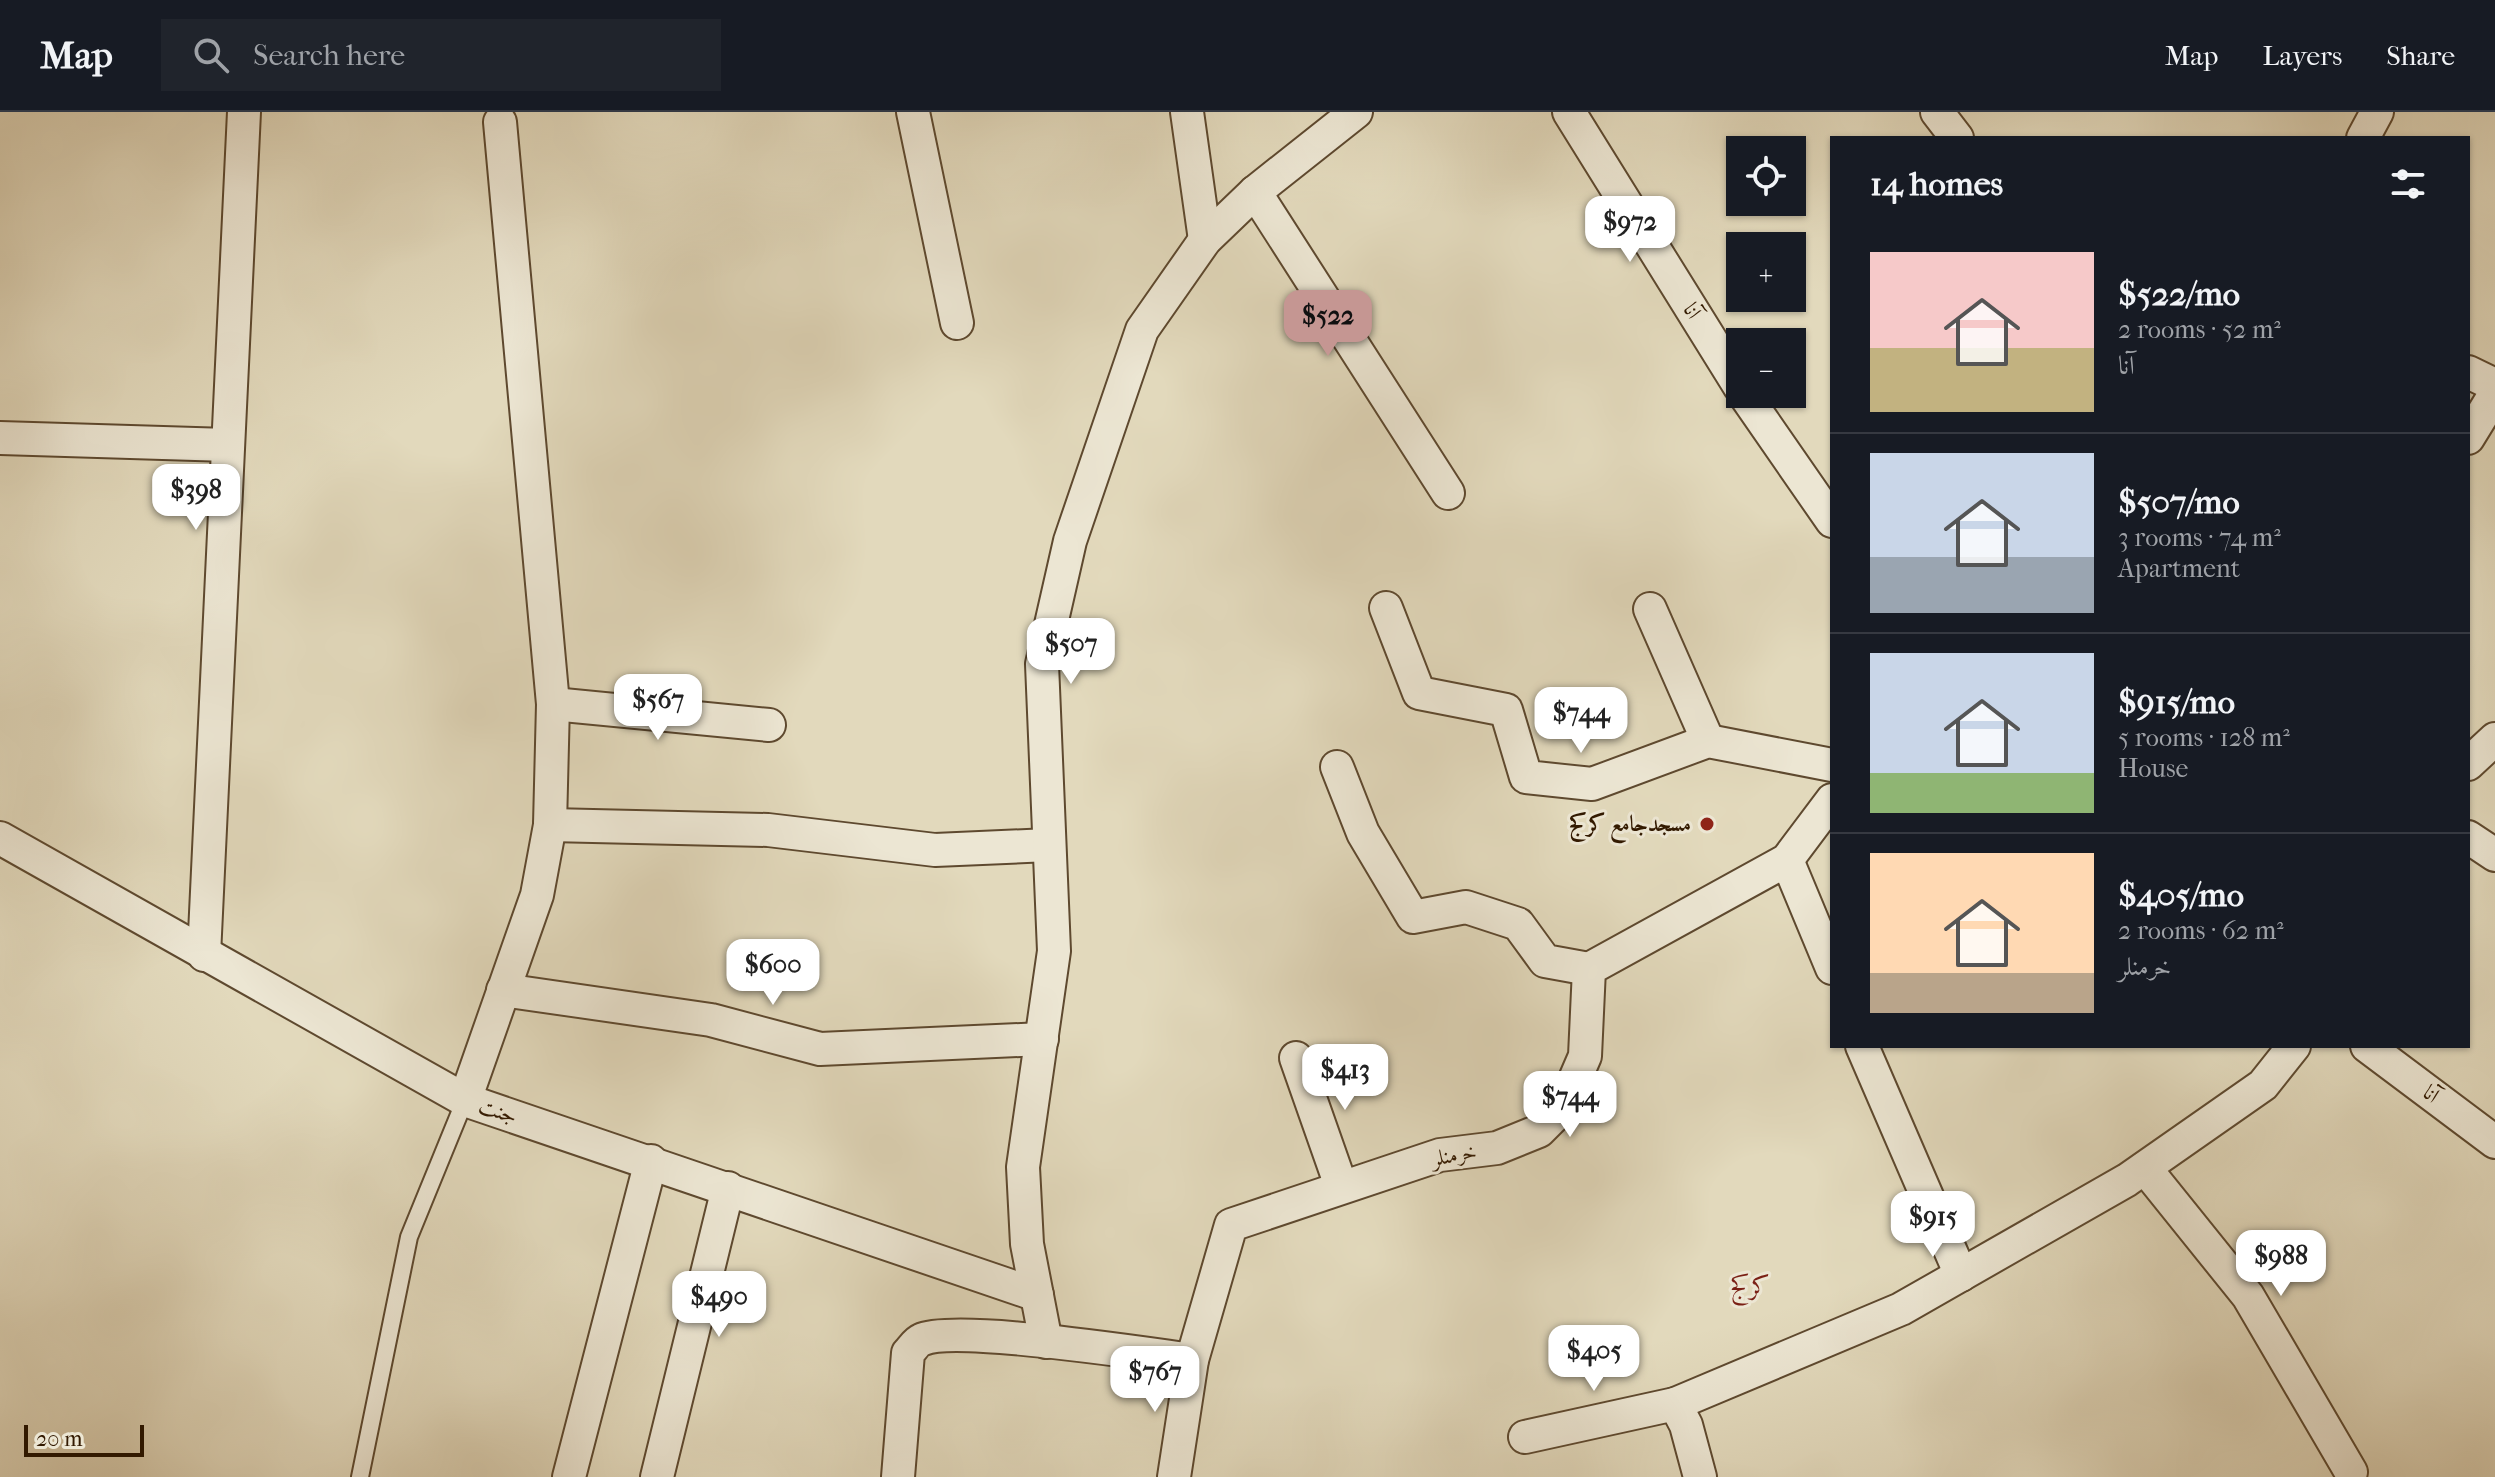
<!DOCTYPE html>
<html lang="en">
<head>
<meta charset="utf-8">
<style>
	:root { --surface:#171b24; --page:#20242c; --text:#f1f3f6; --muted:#9ea1a6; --line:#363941; --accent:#c59692 }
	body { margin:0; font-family:"IM FELL French Canon",Amiri,serif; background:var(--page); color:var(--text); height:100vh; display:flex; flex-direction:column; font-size:30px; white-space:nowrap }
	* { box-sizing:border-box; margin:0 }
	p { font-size:26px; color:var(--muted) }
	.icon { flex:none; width:44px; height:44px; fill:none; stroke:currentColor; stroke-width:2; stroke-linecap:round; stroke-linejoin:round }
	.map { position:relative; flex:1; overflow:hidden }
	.details { position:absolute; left:1830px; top:24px; width:640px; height:912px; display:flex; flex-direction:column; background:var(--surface); border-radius:0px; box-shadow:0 2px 6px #0004 }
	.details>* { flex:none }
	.fabs { position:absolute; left:1726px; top:24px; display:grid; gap:16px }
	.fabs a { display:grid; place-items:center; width:80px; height:80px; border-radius:0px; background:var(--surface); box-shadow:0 2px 6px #0004; font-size:40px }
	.scale { position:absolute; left:24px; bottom:20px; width:120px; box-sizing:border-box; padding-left:8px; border:4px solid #321900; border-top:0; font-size:22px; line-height:28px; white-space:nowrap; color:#321900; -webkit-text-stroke:6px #ece6d3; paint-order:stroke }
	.price { position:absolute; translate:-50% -68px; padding:0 18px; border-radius:16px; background:#fff; color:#222; font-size:26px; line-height:52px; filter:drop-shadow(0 2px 4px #0008) }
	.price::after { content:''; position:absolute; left:50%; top:48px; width:24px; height:18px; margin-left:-12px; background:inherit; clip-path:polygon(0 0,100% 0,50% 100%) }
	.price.on { background:var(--accent); color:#111 }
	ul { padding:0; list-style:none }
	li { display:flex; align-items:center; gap:24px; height:200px; padding:0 40px }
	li+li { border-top:2px solid var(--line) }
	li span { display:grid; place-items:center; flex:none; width:224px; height:160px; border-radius:0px; color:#555 }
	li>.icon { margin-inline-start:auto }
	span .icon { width:96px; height:96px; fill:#fffc; stroke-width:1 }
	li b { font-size:34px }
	h2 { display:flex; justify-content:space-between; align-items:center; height:96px; padding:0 40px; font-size:34px }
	header { display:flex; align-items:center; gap:48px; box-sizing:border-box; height:112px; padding:0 40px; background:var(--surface); border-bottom:2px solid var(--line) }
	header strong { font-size:38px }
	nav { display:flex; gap:44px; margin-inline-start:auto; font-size:28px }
	.search { width:560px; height:72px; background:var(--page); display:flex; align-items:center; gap:20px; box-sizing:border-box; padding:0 28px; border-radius:0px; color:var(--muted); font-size:30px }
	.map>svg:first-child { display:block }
</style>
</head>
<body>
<header>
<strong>Map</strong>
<div class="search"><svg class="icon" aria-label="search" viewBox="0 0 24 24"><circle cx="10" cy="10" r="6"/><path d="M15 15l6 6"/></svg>Search here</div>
<nav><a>Map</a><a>Layers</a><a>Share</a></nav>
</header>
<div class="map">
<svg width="2495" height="1365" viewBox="0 0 2495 1365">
	<rect width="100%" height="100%" fill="#e2d9bc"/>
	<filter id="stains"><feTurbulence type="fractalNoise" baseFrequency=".0025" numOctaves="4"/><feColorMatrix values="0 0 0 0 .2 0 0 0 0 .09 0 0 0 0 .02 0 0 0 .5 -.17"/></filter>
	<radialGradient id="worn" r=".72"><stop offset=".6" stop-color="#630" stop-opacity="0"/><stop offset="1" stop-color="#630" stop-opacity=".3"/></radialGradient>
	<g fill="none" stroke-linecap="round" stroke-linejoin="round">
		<defs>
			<path id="service" d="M360,1365L409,1125L465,988"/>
			<g id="minor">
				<path d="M913,0L957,211"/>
				<path d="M1187,0L1205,128"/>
				<path d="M1569,0L1740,275"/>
				<path d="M1937,0L1957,26"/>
				<path d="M2363,26L2377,0"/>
				<path d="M1255,80L1448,381"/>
				<path d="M2468,260L2495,273"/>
				<path d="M1744,282L1832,409"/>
				<path d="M0,326L228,333"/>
				<path d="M2468,326L2495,282"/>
				<path d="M1386,496L1419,581L1506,598L1526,665L1592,672L1708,629L1832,653"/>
				<path d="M1650,497L1708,629"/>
				<path d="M553,592L769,613"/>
				<path d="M2468,652L2495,627"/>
				<path d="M1337,655L1363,721L1413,805L1466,795L1518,812L1545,849L1589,857"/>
				<path d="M550,713L768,718L935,738L1049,733"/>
				<path d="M2468,725L2495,743"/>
				<path d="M0,726L465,988L1037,1183"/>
				<path d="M1787,748L1832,856"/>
				<path d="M204,843L244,0"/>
				<path d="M503,878L711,908L820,937L1042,927"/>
				<path d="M1862,934L1961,1163"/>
				<path d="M2367,934L2495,1030"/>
				<path d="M1296,946L1341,1074"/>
				<path d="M465,988L537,783L550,713L553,592L500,10"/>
				<path d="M2145,1056L2248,1184L2351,1360"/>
				<path d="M1046,1230L1027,1132L1023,1055L1054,839L1042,552L1070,429L1142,218L1205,128L1255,80L1356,0"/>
				<path d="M1525,1325L1675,1292"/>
				<path d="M569,1365L651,1049"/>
				<path d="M657,1365L728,1076"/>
				<path d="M898,1365L908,1241C912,1237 916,1230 921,1228C953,1212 1146,1242 1192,1248"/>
				<path d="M1174,1365L1192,1248L1231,1113L1440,1043L1497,1036L1539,1019L1563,995L1585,944L1589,857L1787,748L1832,688"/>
				<path d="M1700,1365L1686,1313L1675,1292L1901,1197L2127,1068L2263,973L2294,934"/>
			</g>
		</defs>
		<!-- service casing -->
		<use href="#service" stroke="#5e492f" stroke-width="20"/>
		<!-- minor casing -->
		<use href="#minor" stroke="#5e492f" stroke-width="36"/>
		<!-- service -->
		<use href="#service" stroke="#ece6d3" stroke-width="16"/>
		<!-- minor -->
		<use href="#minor" stroke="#ece6d3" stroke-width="32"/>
	</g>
	<!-- markers -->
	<circle fill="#8f2418" stroke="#ece6d3" stroke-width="3" cx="1707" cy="712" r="8"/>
	<g text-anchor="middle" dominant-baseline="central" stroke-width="6" stroke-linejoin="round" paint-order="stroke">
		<!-- street labels -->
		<g font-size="22" fill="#321900" stroke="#ece6d3">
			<text transform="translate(1692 199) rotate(58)">آنا</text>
			<text transform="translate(2431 982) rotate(37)">آنا</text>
			<text transform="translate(498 999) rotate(18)">جنت</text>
			<text transform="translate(1454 1043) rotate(-10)">خرمنلر</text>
		</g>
		<!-- poi labels -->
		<g font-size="22" font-weight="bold" fill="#321900" stroke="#ece6d3" text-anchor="end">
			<text x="1691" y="712">مسجدجامع کرکج</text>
		</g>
		<!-- neighbourhood labels -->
		<g font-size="24" fill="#7a1f14" stroke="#ece6d3">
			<text x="1750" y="1174">کرکج</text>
		</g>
	</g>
	<rect width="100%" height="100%" filter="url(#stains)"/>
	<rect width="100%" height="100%" fill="url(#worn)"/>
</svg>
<div class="fabs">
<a><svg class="icon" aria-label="locate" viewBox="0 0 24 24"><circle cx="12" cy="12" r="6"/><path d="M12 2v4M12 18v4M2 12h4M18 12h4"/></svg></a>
<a>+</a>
<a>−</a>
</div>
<div class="scale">20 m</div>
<b class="price" style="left:1630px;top:152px">$972</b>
<b class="price on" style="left:1328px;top:246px">$522</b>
<b class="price" style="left:196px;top:420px">$398</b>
<b class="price" style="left:1071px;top:574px">$507</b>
<b class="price" style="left:658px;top:630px">$567</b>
<b class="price" style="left:1581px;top:643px">$744</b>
<b class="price" style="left:773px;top:895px">$600</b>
<b class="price" style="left:1345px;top:1000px">$413</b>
<b class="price" style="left:1570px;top:1027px">$744</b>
<b class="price" style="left:1933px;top:1147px">$915</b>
<b class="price" style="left:2281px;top:1186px">$988</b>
<b class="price" style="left:719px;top:1227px">$490</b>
<b class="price" style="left:1594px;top:1281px">$405</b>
<b class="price" style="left:1155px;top:1302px">$767</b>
<section class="details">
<h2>14 homes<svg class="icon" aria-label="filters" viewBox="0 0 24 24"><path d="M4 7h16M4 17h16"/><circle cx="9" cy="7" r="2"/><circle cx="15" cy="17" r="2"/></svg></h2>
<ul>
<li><span style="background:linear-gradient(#f6c9c9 60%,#c2b280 0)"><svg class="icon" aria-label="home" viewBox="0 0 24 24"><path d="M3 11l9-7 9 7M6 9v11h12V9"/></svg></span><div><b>$522/mo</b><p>2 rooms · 52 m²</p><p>آنا</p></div></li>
<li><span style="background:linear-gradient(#c9d6e8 65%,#9aa5b1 0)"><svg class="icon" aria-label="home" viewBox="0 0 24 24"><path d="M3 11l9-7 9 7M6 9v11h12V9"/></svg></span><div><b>$507/mo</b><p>3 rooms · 74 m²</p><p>Apartment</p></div></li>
<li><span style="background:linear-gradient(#c9d6e8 75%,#8fb573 0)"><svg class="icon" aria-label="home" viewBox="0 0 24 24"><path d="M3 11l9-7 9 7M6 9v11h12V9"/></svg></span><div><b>$915/mo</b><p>5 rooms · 128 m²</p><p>House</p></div></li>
<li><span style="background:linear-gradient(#ffd9b3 75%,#b9a48a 0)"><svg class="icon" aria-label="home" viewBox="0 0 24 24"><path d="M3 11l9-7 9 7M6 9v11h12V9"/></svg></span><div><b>$405/mo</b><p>2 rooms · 62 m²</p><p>خرمنلر</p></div></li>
</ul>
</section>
</div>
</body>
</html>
